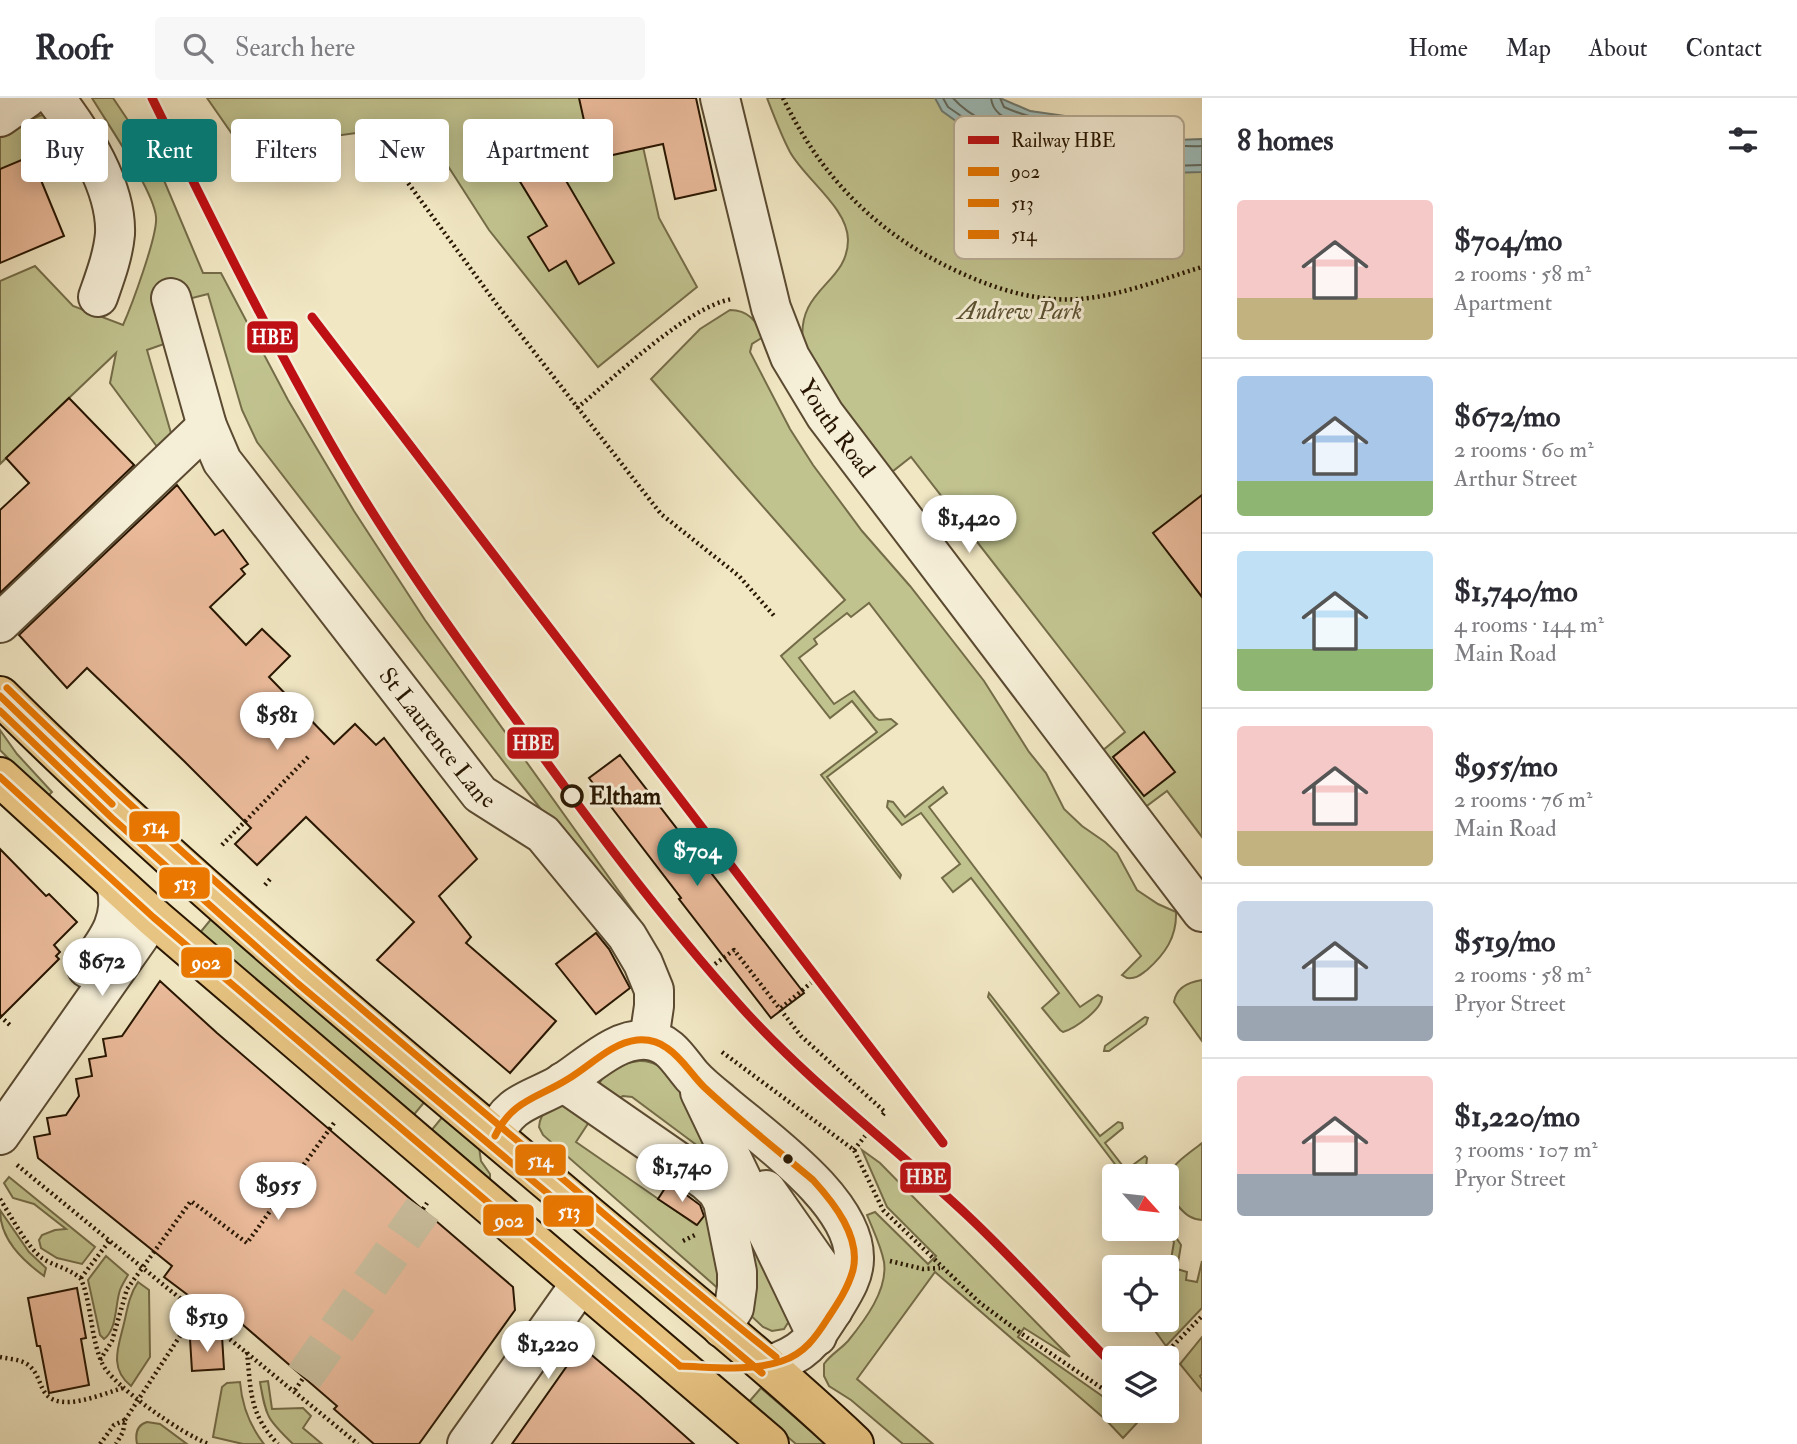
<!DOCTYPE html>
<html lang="en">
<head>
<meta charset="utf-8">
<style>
	:root { --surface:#fff; --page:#f7f7f7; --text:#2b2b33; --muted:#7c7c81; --line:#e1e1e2; --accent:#0f766e }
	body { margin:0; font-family:"IM FELL Double Pica",serif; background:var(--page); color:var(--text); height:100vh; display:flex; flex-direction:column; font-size:26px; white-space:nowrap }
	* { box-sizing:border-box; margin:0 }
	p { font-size:23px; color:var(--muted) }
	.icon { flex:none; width:38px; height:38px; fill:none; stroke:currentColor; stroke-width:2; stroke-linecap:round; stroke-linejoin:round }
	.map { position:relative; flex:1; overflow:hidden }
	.sheet { display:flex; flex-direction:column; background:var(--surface); width:595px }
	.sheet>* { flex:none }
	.banner { position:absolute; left:21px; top:21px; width:665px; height:63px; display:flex; gap:14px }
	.needle { width:46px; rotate:117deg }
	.controls { position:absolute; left:1102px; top:1066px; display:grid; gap:14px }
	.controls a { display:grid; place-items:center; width:77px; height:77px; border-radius:7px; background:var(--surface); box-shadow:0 4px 18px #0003; font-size:35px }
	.price { position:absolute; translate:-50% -60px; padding:0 16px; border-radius:24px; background:#fff; color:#222; font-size:23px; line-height:46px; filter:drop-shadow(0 2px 4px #0008) }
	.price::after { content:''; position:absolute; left:50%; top:42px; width:21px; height:16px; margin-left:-10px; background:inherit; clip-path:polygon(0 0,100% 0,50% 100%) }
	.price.on { background:var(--accent); color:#fff }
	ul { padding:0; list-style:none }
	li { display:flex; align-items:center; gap:21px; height:175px; padding:0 35px }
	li+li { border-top:2px solid var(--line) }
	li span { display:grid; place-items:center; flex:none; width:196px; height:140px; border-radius:7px; color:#555 }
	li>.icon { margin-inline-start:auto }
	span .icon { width:84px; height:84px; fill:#fffc; stroke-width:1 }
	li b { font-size:30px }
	h2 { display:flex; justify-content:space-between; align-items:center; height:84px; padding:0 35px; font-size:30px }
	.tag { padding:0 24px; border-radius:7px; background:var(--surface); box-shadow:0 4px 18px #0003; font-size:24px; line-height:63px }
	.tag.on { background:var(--accent); color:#fff }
	header { display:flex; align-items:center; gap:42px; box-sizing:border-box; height:98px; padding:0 35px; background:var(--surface); border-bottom:2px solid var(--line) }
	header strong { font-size:33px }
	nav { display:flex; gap:38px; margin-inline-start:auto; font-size:24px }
	.search { width:490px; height:63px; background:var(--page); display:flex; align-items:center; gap:18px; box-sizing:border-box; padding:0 24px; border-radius:7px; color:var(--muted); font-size:26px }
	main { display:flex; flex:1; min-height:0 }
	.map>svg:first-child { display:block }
</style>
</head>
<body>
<header>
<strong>Roofr</strong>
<div class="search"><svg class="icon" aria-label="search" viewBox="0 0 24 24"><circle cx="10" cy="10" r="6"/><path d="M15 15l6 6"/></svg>Search here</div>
<nav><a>Home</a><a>Map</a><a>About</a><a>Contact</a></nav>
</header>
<main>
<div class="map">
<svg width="1202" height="1346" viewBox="0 0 1202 1346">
	<rect width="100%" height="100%" fill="#f1e7c3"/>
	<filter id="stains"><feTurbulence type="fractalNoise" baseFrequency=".00286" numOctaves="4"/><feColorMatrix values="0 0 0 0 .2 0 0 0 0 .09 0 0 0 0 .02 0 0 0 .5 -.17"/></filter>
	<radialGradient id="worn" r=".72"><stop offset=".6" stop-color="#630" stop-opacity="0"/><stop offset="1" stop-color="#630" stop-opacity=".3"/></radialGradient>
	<!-- green -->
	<g fill="#c1c38f" stroke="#746c48" stroke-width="2">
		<path d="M92,0H113L148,52L163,80L203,175H221L288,302L354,413L425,522L643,827L666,888L621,811L516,680L257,344L242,312L208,196L188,201L167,245L147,252L173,342L158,350L110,285L116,255L0,366V183L35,168L73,208L123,227C131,209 158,137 156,119C154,93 107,25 92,0Z"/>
		<path d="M207,0H632L659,120L697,189L598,269L489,132L421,26L255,49L246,56Z"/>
		<path d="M767,0H967L1202,49V739L1167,693L1144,710L1102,653L1125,634L911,359L888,377L862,345L803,245C796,190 848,186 848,142C848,110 805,81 790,54C781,37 774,18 767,0Z"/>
		<path d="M42,17H48L76,59L37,73L0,71V33Z"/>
		<path d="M730,212C748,212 757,223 763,239L752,246L750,254L790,331L813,367L862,433L910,488L984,583L1029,654L1046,675L1064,711L1082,728L1105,744L1117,755L1137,792L1158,806L1176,814C1177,839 1165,856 1147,872C1140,877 1137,881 1127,880L1122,877L1141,858L869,505L851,519L847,515L814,541L817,546L799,560L834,606L854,593L875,619L879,622L891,621L897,626L827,679L901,777L900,780L821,677L877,634L852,603L830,620L781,558L845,502L651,281L700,231Z"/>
		<path d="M132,365L140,373L40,468L32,460Z"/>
		<path d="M0,632L17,656L52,694L47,699L0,652Z"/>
		<path d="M943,689L947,695L929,709L1080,909L1098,897L1102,899C1102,911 1076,930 1063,934L1060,932L1042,910L1059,895L971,780L953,794L942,780L960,766L921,715L902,727L887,709L888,703L893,704L905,719Z"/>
		<path d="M212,820L426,1002L412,1019L199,836Z"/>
		<path d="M1202,882V943L1174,904C1176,890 1189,884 1202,882Z"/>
		<path d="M989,895L1100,1038L1118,1024L1122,1025L1123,1030L1105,1045L1126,1072L1145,1058L1147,1060L1145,1078H1124L988,899Z"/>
		<path d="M1145,919L1148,920L1146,926L1109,953H1104L1105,948Z"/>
		<path d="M639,963C657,962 666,974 678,985L791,1220L784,1231L772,1233L763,1229L746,1213L714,1060L632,999L623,998L615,1002L598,988C605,972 622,965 639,963Z"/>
		<path d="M566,1006L591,1021L576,1044L696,1127L712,1106L721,1193L543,1037L539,1029C540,1012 552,1008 566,1006Z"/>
		<path d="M444,1017L479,1049L481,1063L490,1076V1080L489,1081L430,1034Z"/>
		<path d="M1202,1045V1122C1191,1121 1186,1117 1179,1109C1152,1077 1177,1065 1202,1045Z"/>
		<path d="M862,1052L880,1065L1070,1259L1024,1230L1018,1239L1115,1307V1312L1141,1313L1137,1325L1123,1340L1106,1322L935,1174L857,1281L933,1346H903L851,1302L829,1288L824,1278V1266C831,1256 841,1251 848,1243C865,1222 888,1192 884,1164C881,1148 873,1132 867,1117L875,1114L928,1166L936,1158L887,1109Z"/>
		<path d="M9,1079L95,1149L82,1166L57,1160L41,1150L39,1142L42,1137L55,1132L66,1131L34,1106L13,1100L4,1085Z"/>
		<path d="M0,1112L29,1154L46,1170L44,1178C22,1162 0,1141 0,1112Z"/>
		<path d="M1167,1126L1181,1147L1177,1171L1187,1174L1186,1182L1197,1184L1202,1163V1210L1166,1248L1153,1230L1160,1226L1161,1222H1167V1185L1174,1144L1164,1131L1167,1130Z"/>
		<path d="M106,1158L128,1177C125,1182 122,1187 120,1192C115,1207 117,1232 104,1241L100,1237L88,1182Z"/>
		<path d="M138,1184L149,1192L150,1259L131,1288C107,1269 120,1245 125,1221C128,1207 130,1196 138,1184Z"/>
		<path d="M1202,1239V1276L1200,1278L1202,1281V1293L1180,1266Z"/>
		<path d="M268,1283L272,1311L303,1310L311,1318L303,1330L322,1346H293C267,1321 266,1319 260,1284Z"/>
		<path d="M240,1284C242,1308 249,1327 264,1346H243L213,1339L222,1289L227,1285Z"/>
		<path d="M761,1290L826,1346H796L748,1305Z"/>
		<path d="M147,1324L160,1326L187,1346H137C135,1336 137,1327 147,1324Z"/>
	</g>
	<!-- water -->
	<path fill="#9ebebc" stroke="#6e7a71" stroke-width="2" d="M935,0H1000L1030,13L1079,20L1152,38L1176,42L1202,41V74L1170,75L1071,56L1011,49L982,39L960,26L942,13Z"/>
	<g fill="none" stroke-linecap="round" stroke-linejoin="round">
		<!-- shore -->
		<g stroke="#626a5e" stroke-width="2">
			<path d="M943,0L948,9L964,20L985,33L1013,42L1072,49L1170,68L1202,67"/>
			<path d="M953,0C968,17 1002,36 1025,33L1024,28C1009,21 993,18 991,0"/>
			<path d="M1000,0L1004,9C1030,21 1050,22 1078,27C1120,35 1159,50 1202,48"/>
		</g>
	</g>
	<!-- building -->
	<g fill="#eaba9a" stroke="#271500" stroke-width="2">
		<path d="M579,0H696L716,92L675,101L663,46L558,69L614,165L579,186L566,163L549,173L528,139L547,128L516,77L587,36Z"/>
		<path d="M31,58L64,138L0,165V71Z"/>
		<path d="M69,300L134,367L0,495V412L29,385L6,360Z"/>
		<path d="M177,387L215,437L223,432L248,466L241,471L245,476L210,509L246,547L262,531L290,558L269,579L334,646L355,626L376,647L384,640L477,761L439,798L471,839L466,845L556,923L510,975L377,862L414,824L306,719L257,767L235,746L251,730L184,663L87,570L67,590L19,537Z"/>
		<path d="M1202,397V499L1153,435Z"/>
		<path d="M1144,634L1175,674L1144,698L1113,659Z"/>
		<path d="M620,657L804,895L771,920L679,801L681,800L589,680Z"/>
		<path d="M0,751L46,798L49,796L77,824L54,847L60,854L56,858L59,861L0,920Z"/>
		<path d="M596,835L609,851L630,890L596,916L556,866Z"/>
		<path d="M160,883L217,935L513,1189L515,1212L419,1346H374L334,1311L337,1308L220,1207L221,1222L164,1179L172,1168L38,1060L34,1039L50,1036L47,1020L66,1017L79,998L76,981L92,978L89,961L106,958L103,941L122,938Z"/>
		<path d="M669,1084L700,1107L704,1118L697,1127L658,1101Z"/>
		<path d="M77,1190L86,1240L81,1241L89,1287L49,1295L40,1248H37L28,1200Z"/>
		<path d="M222,1238L224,1271L192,1273L190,1241Z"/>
		<path d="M581,1248L640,1298L694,1346H512Z"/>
	</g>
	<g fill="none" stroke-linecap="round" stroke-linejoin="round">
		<!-- minor-tunnel -->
		<path stroke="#c9bd9c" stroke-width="38" stroke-dasharray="38 19" stroke-linecap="butt" d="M304,1279L423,1111"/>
		<defs>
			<g id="minor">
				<path d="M55,0C83,36 117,90 115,136C113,158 105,179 98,199"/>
				<path id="s1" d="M720,0L771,210L790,259L825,317L1202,814"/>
				<path d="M0,19L27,0"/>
				<path id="s2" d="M171,200L207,328L222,363L480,696L543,736L627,838L643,865L654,892V908L649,942"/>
				<path d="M0,525L207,328"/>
				<path d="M87,870C107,843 125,821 116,786"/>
				<path d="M563,984L706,1083L717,1093L723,1104L737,1174V1189L734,1210L722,1230"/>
				<path d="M700,994L817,1238"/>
				<path d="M0,1037L153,819"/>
				<path d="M495,1038C508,1004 531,1003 559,987C586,971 615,939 648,942C670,944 679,963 692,978C700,987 710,995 720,1003C760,1038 856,1103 854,1161C854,1179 843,1195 834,1210C814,1241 806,1256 769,1267"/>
				<path d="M766,1092L825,1176L832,1193L833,1212"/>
				<path d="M467,1346L581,1185"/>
			</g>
			<g id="major">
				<path d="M0,598C187,784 393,952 595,1123C682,1196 771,1268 854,1346"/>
				<path d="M0,679L153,819L769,1346"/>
			</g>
		</defs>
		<!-- minor casing -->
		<use href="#minor" stroke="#5a4a31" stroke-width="42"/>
		<!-- major casing -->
		<use href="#major" stroke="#271500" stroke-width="42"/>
		<!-- path -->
		<g stroke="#271500" stroke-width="4.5" stroke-dasharray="2 3.5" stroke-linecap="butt">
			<path d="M783,0C822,81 879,138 961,175C998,192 1038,204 1079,201C1120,198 1162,181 1202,169"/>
			<path d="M392,63L495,204L661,416L739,478L776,520"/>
			<path d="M577,310C615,279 687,209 732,201"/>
			<path d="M222,747L310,657"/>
			<path d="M265,787L271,780"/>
			<path d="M715,866L734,852L801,938L885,1014L881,1019"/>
			<path d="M781,910L811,885"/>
			<path d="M0,918L12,929"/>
			<path d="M722,954L854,1052L883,1112L980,1205L1022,1236L1115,1299"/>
			<path d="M854,1052L865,1038"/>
			<path d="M17,1067L358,1346"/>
			<path d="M0,1101C11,1118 27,1149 42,1160C54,1168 69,1170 81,1181C92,1207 90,1238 102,1265C111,1287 185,1338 209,1346"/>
			<path d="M423,1111L427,1105"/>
			<path d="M683,1143L695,1137"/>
			<path d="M890,1163L923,1171L940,1170"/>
			<path d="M81,1180L110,1142"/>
			<path d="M247,1254C251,1293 249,1316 278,1346"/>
			<path d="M0,1259C9,1261 19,1261 27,1266C46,1279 35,1305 69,1304C87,1303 106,1295 123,1290"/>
			<path d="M1161,1260L1202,1218"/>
			<path d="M100,1262L112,1243L127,1191L191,1103L247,1145L334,1025"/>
			<path d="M295,1292L304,1279"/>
			<path d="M125,1322L197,1212"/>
			<path d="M100,1346L114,1327L125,1322L123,1334L116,1346"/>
		</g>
		<!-- minor -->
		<use href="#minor" stroke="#f6efd8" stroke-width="38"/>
		<!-- major -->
		<use href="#major" stroke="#e8c482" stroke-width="38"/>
		<defs>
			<g id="bus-1">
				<path d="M0,598L112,706"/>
				<path d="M0,679L153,819L680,1268"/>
				<path d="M495,1038C512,1002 538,1000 568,981C590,968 611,945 637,942C648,941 659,944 667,950C682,960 691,976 704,989C739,1022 776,1051 813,1082C834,1105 861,1139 853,1172C848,1190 838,1205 828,1220C816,1239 804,1256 782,1263C750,1274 713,1269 680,1268"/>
			</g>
			<path id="bus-2" d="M0,613L112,720L297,885L762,1275"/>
			<path id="bus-3" d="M7,590C165,744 332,887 500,1028C592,1105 682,1184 776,1259"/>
		</defs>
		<!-- bus-1 casing -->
		<use href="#bus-1" stroke="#f6efd8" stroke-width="12"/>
		<!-- bus-2 casing -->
		<use href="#bus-2" stroke="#f6efd8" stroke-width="12"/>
		<!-- bus-3 casing -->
		<use href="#bus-3" stroke="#f6efd8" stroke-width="12"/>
		<!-- bus-1 -->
		<use href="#bus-1" stroke="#e97700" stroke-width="7"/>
		<!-- bus-2 -->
		<use href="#bus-2" stroke="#e97700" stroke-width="7"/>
		<!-- bus-3 -->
		<use href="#bus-3" stroke="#e97700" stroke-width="7"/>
		<defs>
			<g id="rail-1">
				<path d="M152,0C209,116 266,232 330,344C385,440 449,530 514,619C586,719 660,819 743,911C812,987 894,1048 968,1118C1019,1166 1066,1219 1115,1269"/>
				<path d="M312,219L943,1045"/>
			</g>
		</defs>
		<!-- rail-1 casing -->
		<use href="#rail-1" stroke="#f6efd8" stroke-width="14"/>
		<!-- rail-1 -->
		<use href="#rail-1" stroke="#be1014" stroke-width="9"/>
	</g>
	<!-- markers -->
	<circle fill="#f6efd8" stroke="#271500" stroke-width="3.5" cx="572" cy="698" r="10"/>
	<circle fill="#271500" stroke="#f6efd8" stroke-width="2.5" cx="788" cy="1061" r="6"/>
	<g text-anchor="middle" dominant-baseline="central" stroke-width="6" stroke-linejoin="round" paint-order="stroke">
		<!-- park labels -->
		<g font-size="24" font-style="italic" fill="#5d5232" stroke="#f6efd8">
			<text x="1020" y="213">Andrew Park</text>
		</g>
		<!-- street labels -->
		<g font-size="24" fill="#271500" stroke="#f6efd8">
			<text stroke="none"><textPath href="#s1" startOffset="354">Youth Road</textPath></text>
			<text stroke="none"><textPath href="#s2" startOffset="522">St Laurence Lane</textPath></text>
		</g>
		<!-- stop labels -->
		<g font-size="24" font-weight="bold" fill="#271500" stroke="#f6efd8" text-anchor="start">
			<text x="589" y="698">Eltham</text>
		</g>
	</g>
	<!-- legend -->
	<rect x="954" y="18" width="230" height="143" rx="10" fill="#f6efd8" stroke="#b8ae97" stroke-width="2"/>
	<rect x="968" y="38" width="31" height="8" fill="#be1014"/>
	<rect x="968" y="69" width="31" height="9" fill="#e97700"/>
	<rect x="968" y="101" width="31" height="8" fill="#e97700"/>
	<rect x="968" y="132" width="31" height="9" fill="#e97700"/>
	<g font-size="19" fill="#271500">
		<text x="1011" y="49">Railway HBE</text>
		<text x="1011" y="80">902</text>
		<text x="1011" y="112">513</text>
		<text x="1011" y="143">514</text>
	</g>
	<g stroke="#f6efd8" stroke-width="2.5">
		<rect x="246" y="222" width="53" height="34" rx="7" fill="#be1014"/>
		<rect x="506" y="628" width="54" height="34" rx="7" fill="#be1014"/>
		<rect x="128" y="712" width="53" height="33" rx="7" fill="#e97700"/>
		<rect x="158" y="768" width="53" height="34" rx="7" fill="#e97700"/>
		<rect x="180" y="848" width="53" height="33" rx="7" fill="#e97700"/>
		<rect x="514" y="1045" width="53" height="34" rx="7" fill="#e97700"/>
		<rect x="899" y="1063" width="53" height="33" rx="7" fill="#be1014"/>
		<rect x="542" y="1096" width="53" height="34" rx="7" fill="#e97700"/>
		<rect x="482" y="1105" width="53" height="34" rx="7" fill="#e97700"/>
	</g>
	<g font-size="19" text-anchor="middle" font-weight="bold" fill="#fff">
		<text x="272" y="246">HBE</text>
		<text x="533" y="652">HBE</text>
		<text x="155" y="735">514</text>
		<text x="185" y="792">513</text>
		<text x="206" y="871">902</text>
		<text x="540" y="1069">514</text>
		<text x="926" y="1086">HBE</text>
		<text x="569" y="1120">513</text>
		<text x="509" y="1129">902</text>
	</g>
	<rect width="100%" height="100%" filter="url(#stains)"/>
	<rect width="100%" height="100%" fill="url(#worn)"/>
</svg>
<div class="controls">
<a><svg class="needle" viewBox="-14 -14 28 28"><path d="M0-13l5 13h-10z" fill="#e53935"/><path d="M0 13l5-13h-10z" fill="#7c7c81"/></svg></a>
<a><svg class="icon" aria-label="locate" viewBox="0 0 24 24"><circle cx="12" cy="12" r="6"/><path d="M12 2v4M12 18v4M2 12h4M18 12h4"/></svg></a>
<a><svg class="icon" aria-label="layers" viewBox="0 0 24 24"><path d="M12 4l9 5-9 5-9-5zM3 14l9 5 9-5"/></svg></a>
</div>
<b class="price" style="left:969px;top:457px">$1,420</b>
<b class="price" style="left:277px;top:654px">$581</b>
<b class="price on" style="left:697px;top:790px">$704</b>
<b class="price" style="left:102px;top:900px">$672</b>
<b class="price" style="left:682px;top:1106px">$1,740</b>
<b class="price" style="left:278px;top:1124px">$955</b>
<b class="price" style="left:207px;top:1256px">$519</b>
<b class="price" style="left:548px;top:1283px">$1,220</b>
<div class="banner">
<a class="tag">Buy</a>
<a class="tag on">Rent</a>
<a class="tag">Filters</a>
<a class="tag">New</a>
<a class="tag">Apartment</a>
</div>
</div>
<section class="sheet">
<h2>8 homes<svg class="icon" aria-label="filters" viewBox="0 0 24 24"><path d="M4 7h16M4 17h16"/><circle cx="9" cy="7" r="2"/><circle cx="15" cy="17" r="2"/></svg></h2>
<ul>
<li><span style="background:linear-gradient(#f6c9c9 70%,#c2b280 0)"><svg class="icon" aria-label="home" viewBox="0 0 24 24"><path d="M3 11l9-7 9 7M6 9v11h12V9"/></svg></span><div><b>$704/mo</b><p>2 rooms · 58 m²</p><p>Apartment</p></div></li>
<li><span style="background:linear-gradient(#a9c7e8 75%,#8fb573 0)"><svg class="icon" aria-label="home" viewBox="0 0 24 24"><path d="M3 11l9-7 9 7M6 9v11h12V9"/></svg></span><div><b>$672/mo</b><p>2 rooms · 60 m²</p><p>Arthur Street</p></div></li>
<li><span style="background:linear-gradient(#bfe0f5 70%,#8fb573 0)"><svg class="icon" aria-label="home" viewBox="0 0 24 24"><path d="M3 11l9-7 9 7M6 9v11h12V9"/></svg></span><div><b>$1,740/mo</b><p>4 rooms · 144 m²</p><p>Main Road</p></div></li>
<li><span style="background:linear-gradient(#f6c9c9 75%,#c2b280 0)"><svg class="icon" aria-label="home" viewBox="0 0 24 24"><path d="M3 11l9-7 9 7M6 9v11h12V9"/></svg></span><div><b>$955/mo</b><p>2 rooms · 76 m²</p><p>Main Road</p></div></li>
<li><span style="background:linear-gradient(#c9d6e8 75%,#9aa5b1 0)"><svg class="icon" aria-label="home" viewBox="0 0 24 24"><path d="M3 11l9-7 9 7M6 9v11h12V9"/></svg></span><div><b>$519/mo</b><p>2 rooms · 58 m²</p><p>Pryor Street</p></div></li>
<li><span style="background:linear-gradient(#f6c9c9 70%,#9aa5b1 0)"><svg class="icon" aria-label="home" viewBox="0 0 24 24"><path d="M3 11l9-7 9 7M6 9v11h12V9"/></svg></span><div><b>$1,220/mo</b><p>3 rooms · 107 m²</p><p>Pryor Street</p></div></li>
</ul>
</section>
</main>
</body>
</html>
